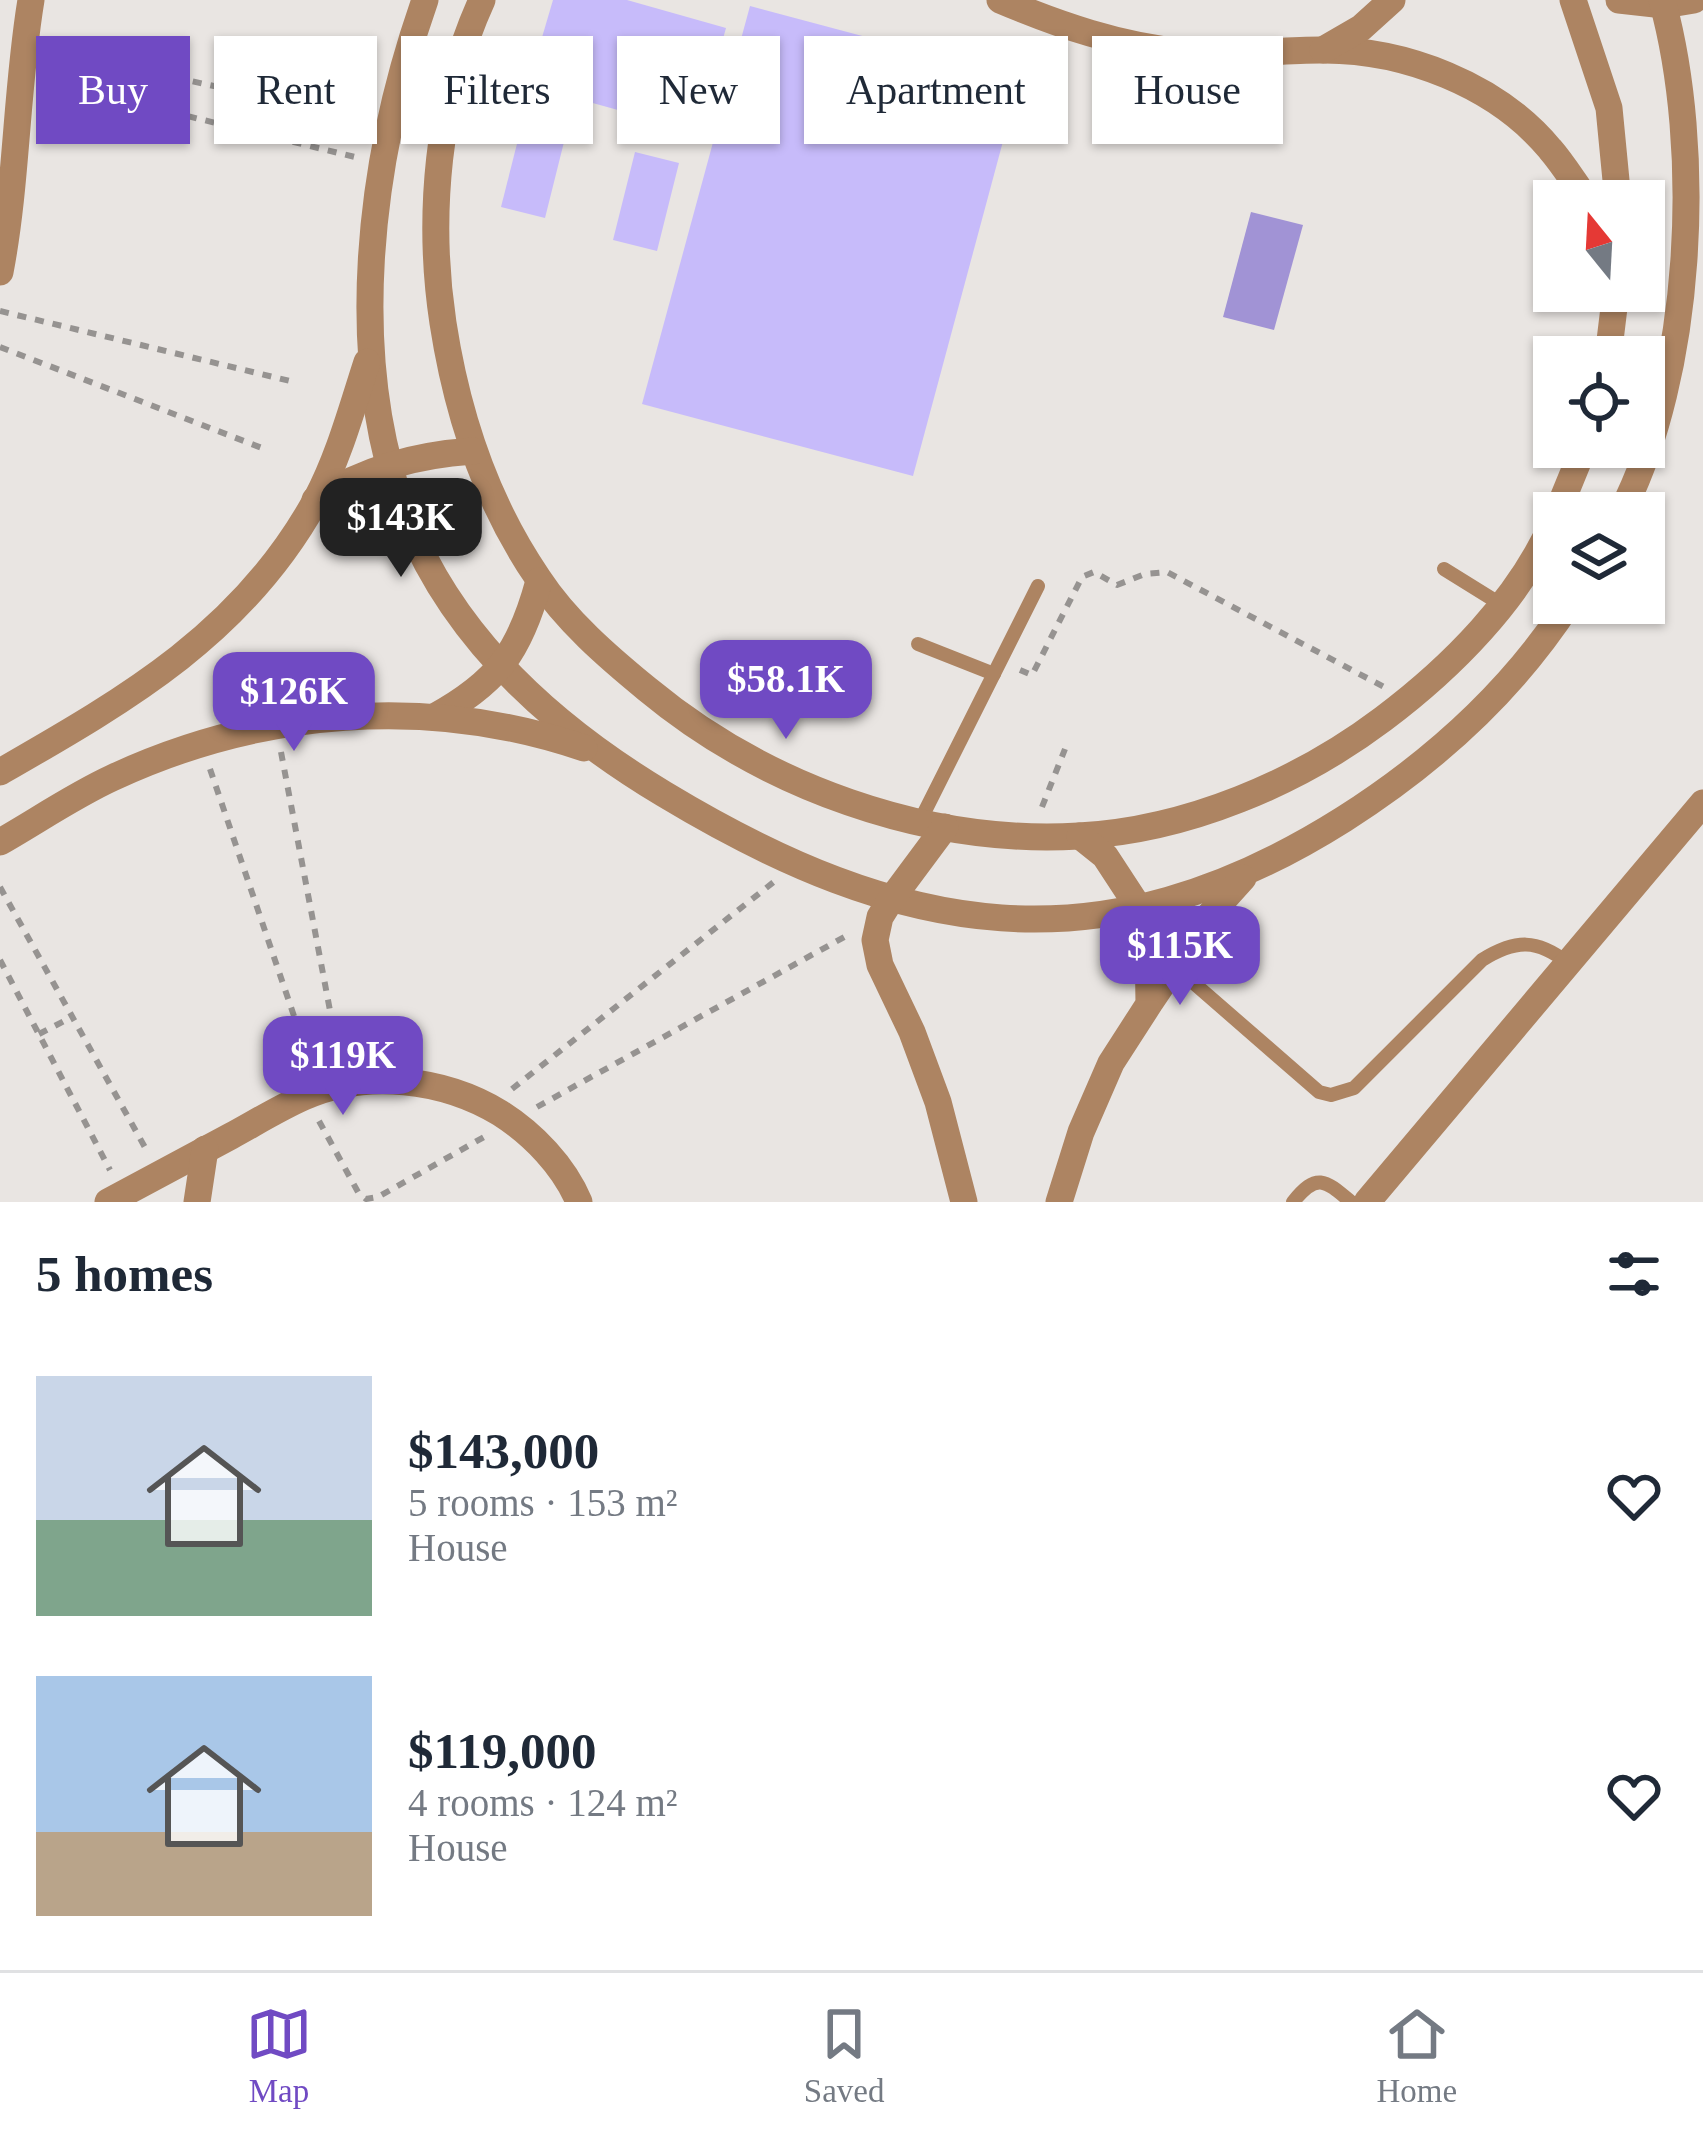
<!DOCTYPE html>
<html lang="en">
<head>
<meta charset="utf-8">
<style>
	:root { --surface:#fff; --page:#f6f6f7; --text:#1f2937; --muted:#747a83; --line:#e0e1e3; --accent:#704ac3 }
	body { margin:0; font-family:Georgia,serif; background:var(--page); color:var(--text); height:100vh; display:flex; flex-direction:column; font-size:45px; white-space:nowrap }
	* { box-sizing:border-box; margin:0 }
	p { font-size:39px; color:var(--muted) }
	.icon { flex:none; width:66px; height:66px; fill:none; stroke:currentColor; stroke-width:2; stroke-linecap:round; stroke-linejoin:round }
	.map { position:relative; height:1202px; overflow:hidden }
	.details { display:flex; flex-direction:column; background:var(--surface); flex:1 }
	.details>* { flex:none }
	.top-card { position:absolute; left:36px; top:36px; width:1632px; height:108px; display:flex; gap:24px }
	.needle { width:78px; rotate:342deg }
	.fabs { position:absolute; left:1533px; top:180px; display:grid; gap:24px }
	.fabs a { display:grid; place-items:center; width:132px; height:132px; border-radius:0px; background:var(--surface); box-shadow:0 3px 9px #0004; font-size:60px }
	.price { position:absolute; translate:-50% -102px; padding:0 27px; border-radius:24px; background:var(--accent); color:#fff; font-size:39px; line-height:78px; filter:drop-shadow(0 3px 6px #0008) }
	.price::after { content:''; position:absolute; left:50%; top:72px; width:36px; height:27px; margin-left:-18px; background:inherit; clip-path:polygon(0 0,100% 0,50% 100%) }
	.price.selected { background:#222; color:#fff }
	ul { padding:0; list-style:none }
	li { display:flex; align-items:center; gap:36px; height:300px; padding:0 36px }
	li span { display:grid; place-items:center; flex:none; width:336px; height:240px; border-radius:0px; color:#555 }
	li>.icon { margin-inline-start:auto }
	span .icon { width:144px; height:144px; fill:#fffc; stroke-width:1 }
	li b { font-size:51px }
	h2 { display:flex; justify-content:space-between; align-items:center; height:144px; padding:0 36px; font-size:51px }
	.tag { padding:0 42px; border-radius:0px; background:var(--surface); box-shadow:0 3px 9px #0004; font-size:42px; line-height:108px }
	.tag.selected { background:var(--accent); color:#fff }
	.tab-bar { display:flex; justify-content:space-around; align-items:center; height:168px; border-top:3px solid var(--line); background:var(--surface); font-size:33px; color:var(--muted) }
	.tab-bar a { display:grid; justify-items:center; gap:6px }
	.tab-bar .selected { color:var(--accent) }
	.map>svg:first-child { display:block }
</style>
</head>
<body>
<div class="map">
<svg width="1703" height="1202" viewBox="0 0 1703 1202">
	<rect width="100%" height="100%" fill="#e9e5e2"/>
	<!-- green -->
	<g fill="#c7bbfa">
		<path d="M553,0H627L726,28L697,132L528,85Z"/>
		<path d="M750,6L1020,78L913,476L642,404Z"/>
		<path d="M523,120L567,130L545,218L501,207Z"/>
		<path d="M635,152L679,163L657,251L613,240Z"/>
	</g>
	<!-- water -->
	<path fill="#a193d5" d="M1251,212L1303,225L1274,330L1223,317Z"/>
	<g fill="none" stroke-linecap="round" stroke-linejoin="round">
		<!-- path -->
		<g stroke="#969391" stroke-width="6" stroke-dasharray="9 9" stroke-linecap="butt">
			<path d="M52,51L362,118"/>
			<path d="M48,82L355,157"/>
			<path d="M0,311L290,381"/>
			<path d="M0,347L262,448"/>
			<path d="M1020,670L1032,675L1082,577L1094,572L1117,585L1145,574L1167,572L1384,687"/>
			<path d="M281,752L339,1058"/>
			<path d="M210,769L312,1069"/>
			<path d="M1042,807L1065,749"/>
			<path d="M0,887L147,1151"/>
			<path d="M0,960L110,1170"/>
			<path d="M39,1034L72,1017"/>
			<path d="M512,1089L775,881"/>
			<path d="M537,1107L846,936"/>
			<path d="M319,1121L358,1192L366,1199L378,1197L484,1137"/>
		</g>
		<!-- service -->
		<g stroke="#ad8462" stroke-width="14">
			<path d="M1444,569L1502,605"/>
			<path d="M918,644L994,674"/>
			<path d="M920,821L1038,586"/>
			<path d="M1173,965L1319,1092L1331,1095L1354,1088L1482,960C1516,939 1537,939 1568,963"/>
			<path d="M1293,1202C1317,1172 1325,1180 1351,1202"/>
		</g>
		<!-- minor -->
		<g stroke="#ad8462" stroke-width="27">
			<path d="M425,0C369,159 344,359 407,520C455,641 554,728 664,794C901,937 1100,973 1344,819C1432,763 1512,691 1569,603"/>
			<path d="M482,0C437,98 427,218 443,323C457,414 486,502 538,578C566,621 608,657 647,689C764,786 925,845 1079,836C1187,830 1298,783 1383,719C1451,668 1520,599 1554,520"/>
			<path d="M1000,0C1059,25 1120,46 1184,52C1230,57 1275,50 1321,50C1404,49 1497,85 1550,149C1564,165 1575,184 1588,201"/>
			<path d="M1573,0L1609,108L1618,201"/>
			<path d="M1619,0L1664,5L1694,0"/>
			<path d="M1323,50L1361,28L1392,0"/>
			<path d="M0,272C17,183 16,90 31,0"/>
			<path d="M1608,357L1616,291"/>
			<path d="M315,500C366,469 414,455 473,451"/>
			<path d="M1557,513L1584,447"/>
			<path d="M1621,513C1693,374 1703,149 1662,0"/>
			<path d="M434,717C498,682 520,651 539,581"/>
			<path d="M0,772C127,699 243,633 316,500C339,457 352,408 367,362"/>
			<path d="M945,827L890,901L880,917L875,940L880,965L912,1032L938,1102L964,1202"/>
			<path d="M0,842C37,821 73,796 112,778C260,709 428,695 584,748"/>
			<path d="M1151,1001L1207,918L1243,878"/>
			<path d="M108,1202C149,1180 190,1158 231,1136C255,1123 279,1108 304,1097C366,1069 444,1079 500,1113C533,1134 564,1166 579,1202"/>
			<path d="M197,1202L205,1149"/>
			<path d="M1059,1202L1081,1132L1111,1063L1149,1004L1148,939L1139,908L1105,856L1080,836"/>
			<path d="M1367,1202L1703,803"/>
		</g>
	</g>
</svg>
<div class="fabs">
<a><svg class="needle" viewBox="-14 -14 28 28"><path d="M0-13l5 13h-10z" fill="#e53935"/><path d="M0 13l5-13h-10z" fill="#747a83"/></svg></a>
<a><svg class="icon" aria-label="locate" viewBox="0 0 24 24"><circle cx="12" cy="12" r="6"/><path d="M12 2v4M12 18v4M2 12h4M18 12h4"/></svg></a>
<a><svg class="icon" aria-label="layers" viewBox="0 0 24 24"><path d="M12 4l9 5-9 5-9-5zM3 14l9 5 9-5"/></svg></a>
</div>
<b class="price selected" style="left:401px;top:580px">$143K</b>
<b class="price" style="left:786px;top:742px">$58.1K</b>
<b class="price" style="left:294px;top:754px">$126K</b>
<b class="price" style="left:1180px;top:1008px">$115K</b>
<b class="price" style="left:343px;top:1118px">$119K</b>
<div class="top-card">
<a class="tag selected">Buy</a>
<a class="tag">Rent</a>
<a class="tag">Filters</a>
<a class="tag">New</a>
<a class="tag">Apartment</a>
<a class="tag">House</a>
</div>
</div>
<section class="details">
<h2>5 homes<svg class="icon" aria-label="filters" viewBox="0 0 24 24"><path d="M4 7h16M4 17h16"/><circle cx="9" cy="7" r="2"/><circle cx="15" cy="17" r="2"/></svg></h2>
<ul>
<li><span style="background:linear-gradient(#c9d6e8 60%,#7fa58c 0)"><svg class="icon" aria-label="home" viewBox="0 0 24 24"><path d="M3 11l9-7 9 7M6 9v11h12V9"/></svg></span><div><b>$143,000</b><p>5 rooms · 153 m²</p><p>House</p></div><svg class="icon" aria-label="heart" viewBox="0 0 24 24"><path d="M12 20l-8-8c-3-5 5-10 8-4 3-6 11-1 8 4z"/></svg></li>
<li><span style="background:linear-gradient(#a9c7e8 65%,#b9a48a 0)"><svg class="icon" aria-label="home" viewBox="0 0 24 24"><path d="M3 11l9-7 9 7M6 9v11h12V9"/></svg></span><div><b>$119,000</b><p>4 rooms · 124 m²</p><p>House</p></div><svg class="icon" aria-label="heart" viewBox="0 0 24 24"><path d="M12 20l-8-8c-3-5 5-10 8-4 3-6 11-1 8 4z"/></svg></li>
</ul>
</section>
<nav class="tab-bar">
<a class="selected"><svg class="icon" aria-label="map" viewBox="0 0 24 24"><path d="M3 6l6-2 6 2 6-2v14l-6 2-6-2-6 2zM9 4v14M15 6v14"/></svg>Map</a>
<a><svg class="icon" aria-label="saved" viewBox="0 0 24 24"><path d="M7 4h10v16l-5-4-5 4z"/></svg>Saved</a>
<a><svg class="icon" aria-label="home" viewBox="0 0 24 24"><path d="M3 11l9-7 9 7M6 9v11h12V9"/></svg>Home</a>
</nav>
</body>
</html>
